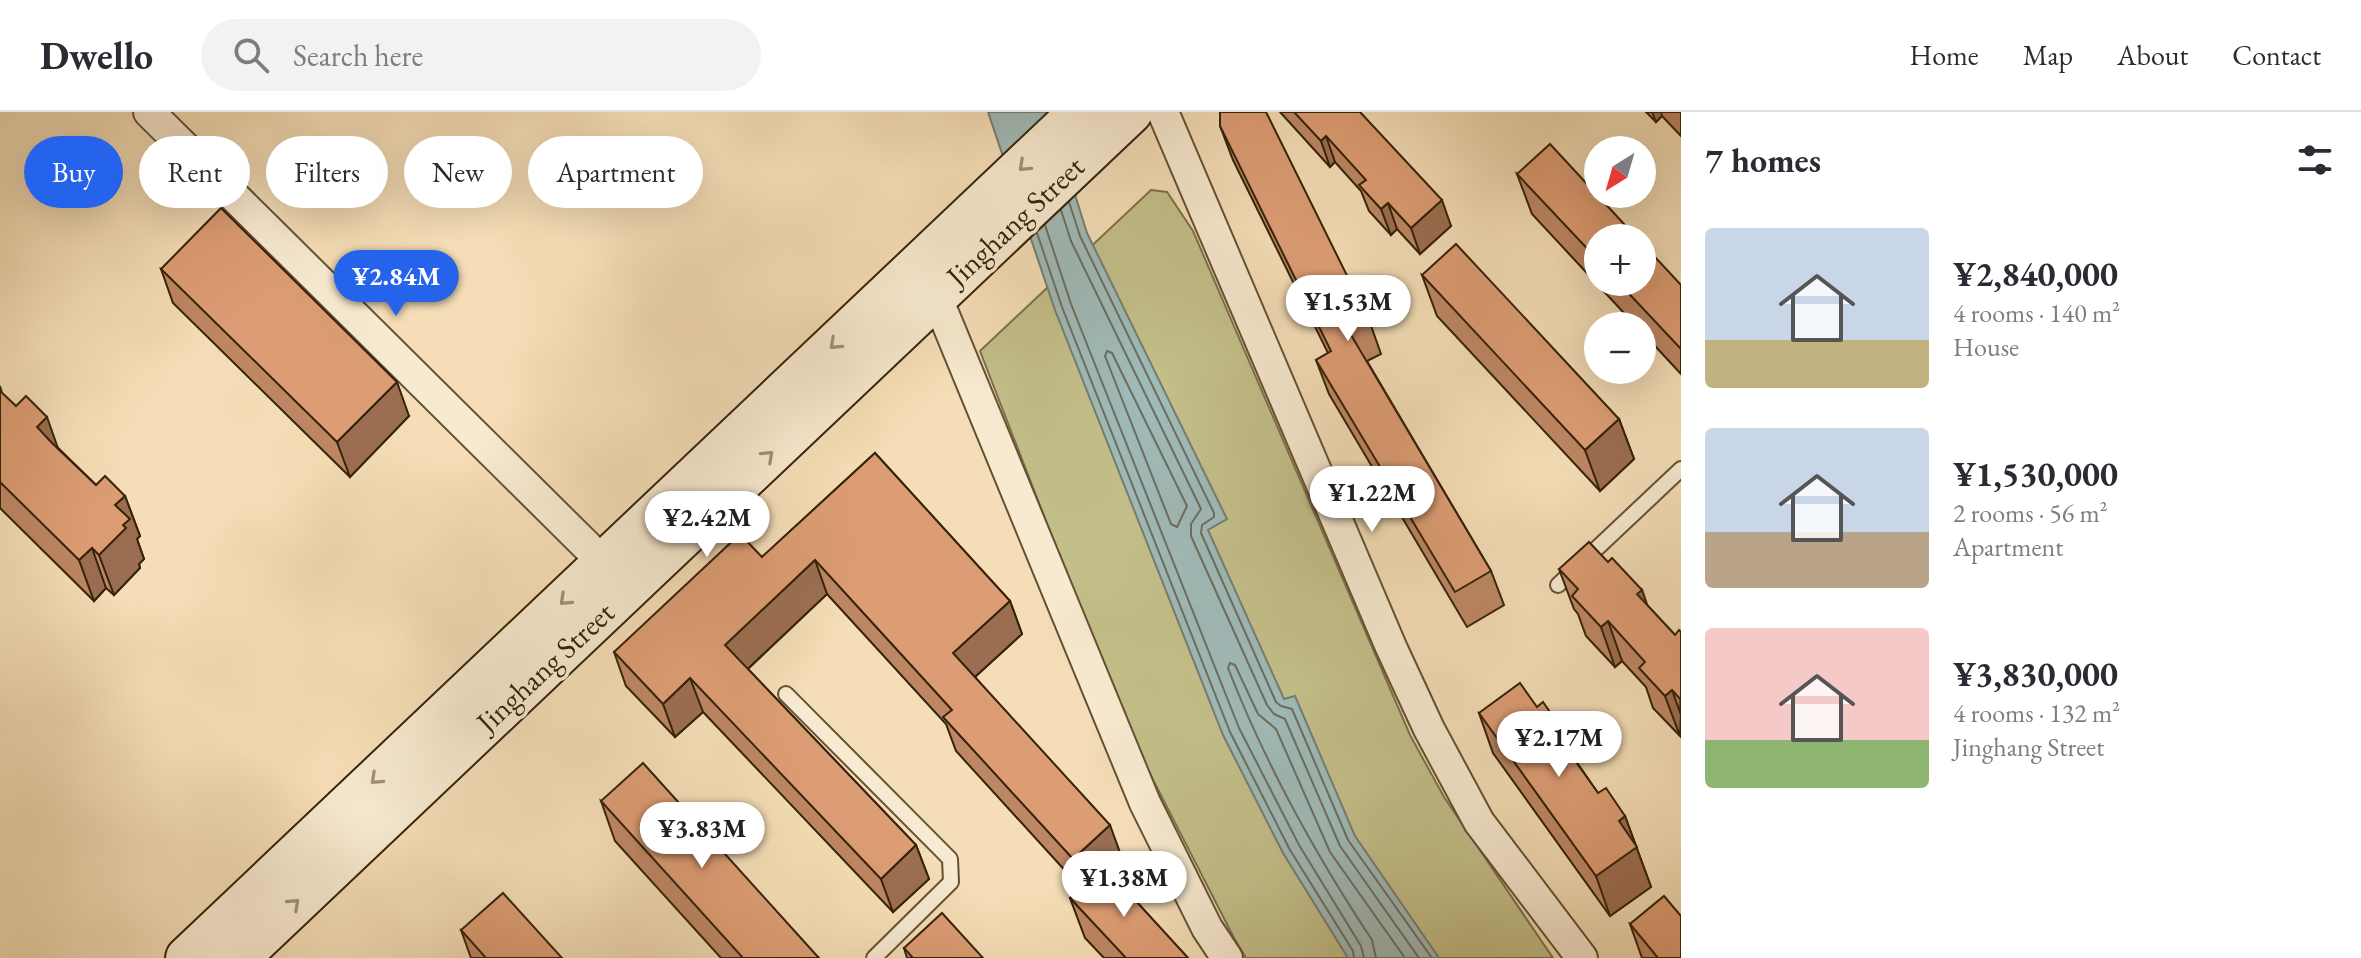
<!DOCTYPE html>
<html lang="en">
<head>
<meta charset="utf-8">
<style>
	:root { --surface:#fff; --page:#f2f2f3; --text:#2b2b33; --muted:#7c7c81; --line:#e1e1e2; --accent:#2563eb }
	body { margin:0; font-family:"EB Garamond",serif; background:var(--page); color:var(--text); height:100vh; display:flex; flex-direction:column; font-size:30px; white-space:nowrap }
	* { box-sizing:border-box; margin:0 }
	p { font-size:26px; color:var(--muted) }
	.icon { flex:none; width:44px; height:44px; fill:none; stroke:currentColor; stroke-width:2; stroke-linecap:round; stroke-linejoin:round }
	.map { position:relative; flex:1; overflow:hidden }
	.details { display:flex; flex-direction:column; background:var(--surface); width:680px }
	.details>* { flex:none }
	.top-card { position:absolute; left:24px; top:24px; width:760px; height:72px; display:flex; gap:16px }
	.needle { width:52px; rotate:217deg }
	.buttons { position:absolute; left:1584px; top:24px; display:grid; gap:16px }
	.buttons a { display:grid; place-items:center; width:72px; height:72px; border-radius:50%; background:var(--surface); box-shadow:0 8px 32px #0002; font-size:40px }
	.price { position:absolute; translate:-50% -68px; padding:0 18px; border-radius:28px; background:#fff; color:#222; font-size:26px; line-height:52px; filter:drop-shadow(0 2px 4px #0008) }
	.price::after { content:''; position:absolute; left:50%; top:48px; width:24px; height:18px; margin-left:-12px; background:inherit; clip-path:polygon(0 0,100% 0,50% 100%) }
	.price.selected { background:var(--accent); color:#fff }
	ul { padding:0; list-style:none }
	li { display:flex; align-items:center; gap:24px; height:200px; padding:0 24px }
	li span { display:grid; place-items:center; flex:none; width:224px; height:160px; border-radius:8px; color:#555 }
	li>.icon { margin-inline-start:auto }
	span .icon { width:96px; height:96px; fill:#fffc; stroke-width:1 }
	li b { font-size:34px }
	h2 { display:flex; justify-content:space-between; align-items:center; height:96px; padding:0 24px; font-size:34px }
	.tag { padding:0 28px; border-radius:36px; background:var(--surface); box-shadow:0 8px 32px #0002; font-size:28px; line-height:72px }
	.tag.selected { background:var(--accent); color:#fff }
	header { display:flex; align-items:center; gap:48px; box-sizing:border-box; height:112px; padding:0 40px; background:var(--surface); border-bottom:2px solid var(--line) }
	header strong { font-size:38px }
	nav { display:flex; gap:44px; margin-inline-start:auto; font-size:28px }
	.search { width:560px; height:72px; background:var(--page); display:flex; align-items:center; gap:20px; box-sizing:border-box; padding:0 28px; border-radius:44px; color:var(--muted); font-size:30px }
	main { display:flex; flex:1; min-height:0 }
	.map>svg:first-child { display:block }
</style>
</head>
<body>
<header>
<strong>Dwello</strong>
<div class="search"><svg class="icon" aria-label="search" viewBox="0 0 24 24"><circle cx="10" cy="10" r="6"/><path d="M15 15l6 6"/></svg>Search here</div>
<nav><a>Home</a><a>Map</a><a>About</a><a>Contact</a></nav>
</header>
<main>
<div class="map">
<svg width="1681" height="846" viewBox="0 0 1681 846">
	<rect width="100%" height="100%" fill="#f5deb7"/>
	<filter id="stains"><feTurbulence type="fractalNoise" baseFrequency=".0025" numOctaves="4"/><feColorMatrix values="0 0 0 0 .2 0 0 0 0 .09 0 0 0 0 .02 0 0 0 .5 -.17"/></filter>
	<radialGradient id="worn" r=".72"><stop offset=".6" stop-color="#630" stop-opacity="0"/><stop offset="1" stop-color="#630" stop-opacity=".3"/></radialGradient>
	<!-- green -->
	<path fill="#c3bf89" stroke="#7c7049" stroke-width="2" d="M1151,78L1167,80L1193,119L1410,623L1444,685L1553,846H1246L1234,826L1125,613L980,239Z"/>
	<!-- water -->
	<path fill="#a0bab8" stroke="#757d72" stroke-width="2" d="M988,0H1049L1087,121L1227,407L1208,418L1284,587L1295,584L1355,724L1439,846H1348L1283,741L1223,623L1055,198Z"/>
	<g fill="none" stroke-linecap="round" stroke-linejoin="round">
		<!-- shore -->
		<g stroke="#6a6e60" stroke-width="2">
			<path d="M1069,90L1080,124L1214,401V405L1202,413L1201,421L1276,590L1281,594L1292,597L1348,728L1432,846"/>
			<path d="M1061,98L1071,129L1201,397L1191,412V424L1267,593L1274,602L1285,607L1340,734L1419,846"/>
			<path d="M1045,113L1071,192L1239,616L1299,733L1361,834L1364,846"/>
			<path d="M1037,121L1062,195L1230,620L1290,738L1353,839L1354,846"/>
			<path d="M1107,239L1112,241L1187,394L1177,415L1171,412L1105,244Z"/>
			<path d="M1376,846L1372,828C1315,742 1265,651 1228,556L1230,551L1235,553L1258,602L1276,617L1330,740L1405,846"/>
		</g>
		<defs>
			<g id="lane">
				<path d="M1558,473L1681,357"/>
				<path d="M786,582L950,747L951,770L874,846"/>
			</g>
			<g id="street">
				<path d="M149,0L604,451"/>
				<path d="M1163,0L1391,535L1429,617L1479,710L1582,846"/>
				<path d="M936,184L1145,691L1207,816L1227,846"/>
			</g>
			<g id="secondary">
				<path d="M187,846L1080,0"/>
				<path d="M238,846L1131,0"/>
			</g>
		</defs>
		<!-- lane casing -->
		<use href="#lane" stroke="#645134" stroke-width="18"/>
		<!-- street casing -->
		<use href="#street" stroke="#645134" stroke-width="34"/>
		<!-- secondary casing -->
		<use href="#secondary" stroke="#342209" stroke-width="46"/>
		<!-- lane -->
		<use href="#lane" stroke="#f8ead0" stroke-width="14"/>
		<!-- street -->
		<use href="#street" stroke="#f8ead0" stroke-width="30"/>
		<!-- secondary -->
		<use href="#secondary" stroke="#f8ead0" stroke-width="42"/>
	</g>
	<!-- wall -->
	<g fill="#be8764" stroke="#342209" stroke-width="2">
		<path d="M1280,0H1360L1451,114L1420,142L1397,117L1391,123L1369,99L1361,79L1335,50L1330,55Z"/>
		<path d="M1646,0H1681V24L1662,4L1656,10Z"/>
		<path d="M1220,14L1369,208L1381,242L1367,249L1491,459L1504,493L1467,515L1329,282L1316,248L1328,241L1233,48Z"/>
		<path d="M1517,62L1598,126V170H1642L1681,173V262L1642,220V214H1636L1532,102Z"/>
		<path d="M161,157L409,304L350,365L173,191Z"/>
		<path d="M1422,163L1619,307L1634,347L1600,379L1437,204Z"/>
		<path d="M0,274L2,281L96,373L125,384L140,424L137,427L144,447L139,452L140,456L114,483L106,476L94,489L0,396Z"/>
		<path d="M875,341L1010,489L1022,522L975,565L1122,746L1108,759L1188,846H1104L1085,826L1070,786L1081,776L956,639L946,612L827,482L748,557L916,733L929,767L893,800L703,600L675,625L626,574L614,540L762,445Z"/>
		<path d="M1608,450L1642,478L1647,493L1675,523L1681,520L1680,624L1653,596L1646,575L1622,549L1615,555L1586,524L1578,502L1574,497L1559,457Z"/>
		<path d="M1479,601L1571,642L1598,681L1625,704L1651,775L1610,804L1493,641Z"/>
		<path d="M601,689L818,845L819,846H721L615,729Z"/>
		<path d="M1630,812L1681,846H1642Z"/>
		<path d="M461,818L562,846H471Z"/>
		<path d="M904,836L983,846H907Z"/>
	</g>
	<!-- shaded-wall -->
	<g fill="#9b6e51" stroke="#342209" stroke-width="2">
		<path d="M1652,0H1661L1662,4L1656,10Z"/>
		<path d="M1326,24L1335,50L1330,55L1321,29Z"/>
		<path d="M1442,88L1451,114L1420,142L1411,116Z"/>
		<path d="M1388,91L1397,117L1391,123L1381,97Z"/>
		<path d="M397,270L409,304L350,365L337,330Z"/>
		<path d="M47,305L61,345L37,315Z"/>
		<path d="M1619,307L1634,347L1600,379L1585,338Z"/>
		<path d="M125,384L140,424L137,427L144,447L139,452L140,456L114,483L99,443L115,393Z"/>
		<path d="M92,436L106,476L94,489L79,448Z"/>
		<path d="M815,448L827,482L738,566L725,533Z"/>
		<path d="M1642,478L1656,518L1637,482Z"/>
		<path d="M1010,489L1022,522L965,574L953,541Z"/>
		<path d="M1608,509L1622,549L1615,555L1601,515Z"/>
		<path d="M690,566L703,600L675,625L663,592Z"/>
		<path d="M1672,578L1681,603L1680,624L1665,584Z"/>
		<path d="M1561,616L1576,656L1555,620Z"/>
		<path d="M1625,704L1651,775L1610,804L1596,764L1619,709Z"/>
		<path d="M1110,713L1122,746L1085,780L1073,747Z"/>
		<path d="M916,733L929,767L893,800L881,767Z"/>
	</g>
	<!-- building -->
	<g fill="#dd9d74" stroke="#342209" stroke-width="2">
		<path d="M1220,0H1266L1369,208L1348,218L1491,459L1455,480L1316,248L1331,239L1220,14Z"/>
		<path d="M1294,0H1360L1442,88L1411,116L1388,91L1381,97L1359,73L1366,68L1326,24L1321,29Z"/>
		<path d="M1550,32L1637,126H1598V148L1517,62Z"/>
		<path d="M221,96L397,270L337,330L161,157Z"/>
		<path d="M1642,131L1681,173V237L1618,170H1642Z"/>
		<path d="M1456,132L1619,307L1585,338L1422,163Z"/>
		<path d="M0,279L16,294L26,284L47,305L37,315L52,331L96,373L105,364L125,384L115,393L130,407L123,413L126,416L99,443L92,436L79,448L0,370Z"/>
		<path d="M875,341L1010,489L953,541L1110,713L1073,747L943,605L952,598L815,448L725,533L916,733L881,767L690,566L663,592L614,540L740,422L762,445Z"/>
		<path d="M1589,430L1608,450L1612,446L1642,478L1637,482L1675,523L1679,518L1681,520V588L1672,578L1665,584L1639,556L1645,550L1608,509L1601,515L1572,484L1578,477L1559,457Z"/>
		<path d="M1520,571L1537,595L1543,590L1561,616L1555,620L1598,681L1606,676L1625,704L1619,709L1637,735L1596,764L1479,601Z"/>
		<path d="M643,651L818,845L817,846H743L601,689Z"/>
		<path d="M1104,754L1188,846H1126L1070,786Z"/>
		<path d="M503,781L562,846H486L461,818Z"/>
		<path d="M1664,784L1681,804V846H1658L1630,812Z"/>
		<path d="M942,801L983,846H913L904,836Z"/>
	</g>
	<!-- one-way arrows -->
	<defs><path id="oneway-chevron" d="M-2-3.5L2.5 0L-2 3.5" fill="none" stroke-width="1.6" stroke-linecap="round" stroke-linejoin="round" transform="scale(2)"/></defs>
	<g stroke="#a09076">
		<use href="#oneway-chevron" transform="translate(1024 54) rotate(137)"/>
		<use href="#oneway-chevron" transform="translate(835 232) rotate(137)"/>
		<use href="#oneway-chevron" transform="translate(768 344) rotate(-43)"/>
		<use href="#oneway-chevron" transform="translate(565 488) rotate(137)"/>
		<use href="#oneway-chevron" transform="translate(376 667) rotate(137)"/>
		<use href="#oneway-chevron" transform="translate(294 792) rotate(-43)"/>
	</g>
	<g text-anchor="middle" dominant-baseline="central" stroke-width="7" stroke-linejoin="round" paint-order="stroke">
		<!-- street labels -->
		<g font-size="30" fill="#342209" stroke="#f8ead0">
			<text transform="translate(1015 109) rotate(-43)">Jinghang Street</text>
			<text transform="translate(545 555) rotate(-43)">Jinghang Street</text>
		</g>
	</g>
	<rect width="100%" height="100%" filter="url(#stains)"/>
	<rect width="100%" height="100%" fill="url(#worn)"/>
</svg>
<div class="buttons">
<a><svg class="needle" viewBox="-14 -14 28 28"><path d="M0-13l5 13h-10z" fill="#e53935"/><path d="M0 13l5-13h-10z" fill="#7c7c81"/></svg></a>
<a>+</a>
<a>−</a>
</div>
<b class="price selected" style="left:396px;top:206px">¥2.84M</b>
<b class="price" style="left:1348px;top:231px">¥1.53M</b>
<b class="price" style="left:1372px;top:422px">¥1.22M</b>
<b class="price" style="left:707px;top:447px">¥2.42M</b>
<b class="price" style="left:1559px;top:667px">¥2.17M</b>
<b class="price" style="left:702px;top:758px">¥3.83M</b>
<b class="price" style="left:1124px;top:807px">¥1.38M</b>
<div class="top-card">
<a class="tag selected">Buy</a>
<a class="tag">Rent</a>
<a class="tag">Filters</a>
<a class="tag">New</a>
<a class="tag">Apartment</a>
</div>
</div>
<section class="details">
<h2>7 homes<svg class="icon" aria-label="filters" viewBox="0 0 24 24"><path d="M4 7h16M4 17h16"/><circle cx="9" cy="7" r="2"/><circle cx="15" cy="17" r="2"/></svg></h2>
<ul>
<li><span style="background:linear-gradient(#c9d6e8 70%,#c2b280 0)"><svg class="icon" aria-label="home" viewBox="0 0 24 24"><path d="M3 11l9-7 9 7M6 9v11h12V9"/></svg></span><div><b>¥2,840,000</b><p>4 rooms · 140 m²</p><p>House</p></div></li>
<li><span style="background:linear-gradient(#c9d6e8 65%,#b9a48a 0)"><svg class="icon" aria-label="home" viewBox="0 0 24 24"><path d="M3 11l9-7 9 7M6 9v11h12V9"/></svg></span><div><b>¥1,530,000</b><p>2 rooms · 56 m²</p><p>Apartment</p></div></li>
<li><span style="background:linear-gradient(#f6c9c9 70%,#8fb573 0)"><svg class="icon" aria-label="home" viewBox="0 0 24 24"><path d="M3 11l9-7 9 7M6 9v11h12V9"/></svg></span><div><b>¥3,830,000</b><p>4 rooms · 132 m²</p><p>Jinghang Street</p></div></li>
</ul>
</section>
</main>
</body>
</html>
